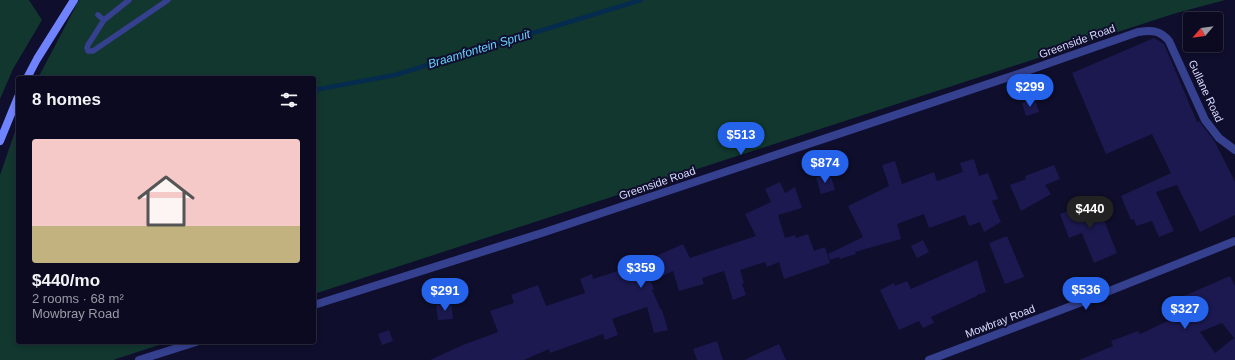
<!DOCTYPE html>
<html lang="en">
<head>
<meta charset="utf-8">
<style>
	:root { --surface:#0b0a21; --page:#19182e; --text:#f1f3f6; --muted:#9a9aa5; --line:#2b2b3f; --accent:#2563eb }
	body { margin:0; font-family:Helvetica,sans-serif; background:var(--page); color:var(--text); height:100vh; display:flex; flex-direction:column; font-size:15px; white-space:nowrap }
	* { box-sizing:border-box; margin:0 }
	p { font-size:13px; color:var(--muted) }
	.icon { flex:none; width:22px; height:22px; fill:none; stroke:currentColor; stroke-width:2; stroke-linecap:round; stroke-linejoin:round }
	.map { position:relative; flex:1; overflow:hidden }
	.details { position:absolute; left:16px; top:76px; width:300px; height:268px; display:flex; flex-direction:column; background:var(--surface); border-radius:4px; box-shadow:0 2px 6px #0003,0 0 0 1px var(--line) }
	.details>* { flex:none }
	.needle { width:26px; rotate:242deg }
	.tools { position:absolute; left:1183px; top:12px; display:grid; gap:8px }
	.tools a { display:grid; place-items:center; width:40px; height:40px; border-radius:4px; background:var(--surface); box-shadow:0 2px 6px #0003,0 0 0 1px var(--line); font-size:20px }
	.price { position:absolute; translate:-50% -34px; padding:0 9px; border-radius:14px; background:var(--accent); color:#fff; font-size:13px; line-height:26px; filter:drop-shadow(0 1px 2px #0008) }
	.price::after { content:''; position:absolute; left:50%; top:24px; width:12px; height:9px; margin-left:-6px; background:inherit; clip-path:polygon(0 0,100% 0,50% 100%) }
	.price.current { background:#222; color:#fff }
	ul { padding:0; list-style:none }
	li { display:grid; align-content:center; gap:8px; height:212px; padding:0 16px }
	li+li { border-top:1px solid var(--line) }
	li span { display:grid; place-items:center; height:124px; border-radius:4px; color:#555 }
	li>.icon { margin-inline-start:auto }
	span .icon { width:72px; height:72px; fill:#fffc; stroke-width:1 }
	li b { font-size:17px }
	h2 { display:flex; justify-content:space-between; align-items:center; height:48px; padding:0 16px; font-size:17px }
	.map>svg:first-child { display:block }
</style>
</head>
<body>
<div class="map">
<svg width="1235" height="360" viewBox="0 0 1235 360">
	<rect width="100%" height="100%" fill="#0f0e2c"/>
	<!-- green -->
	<g fill="#11372f">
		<path d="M0,0H29L42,20L13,69L0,99Z"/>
		<path d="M79,0H1225L1173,14L314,294V78H38Z"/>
		<path d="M18,123V342H168L113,360H0V175Z"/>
	</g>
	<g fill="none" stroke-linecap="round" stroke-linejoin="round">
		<!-- stream -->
		<path stroke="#052b4e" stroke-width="4.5" d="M314,90L395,75L641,0"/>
	</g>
	<!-- building -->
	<g fill="#1b194f" fill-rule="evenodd">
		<path d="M1154,38L1164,44L1197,122L1199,121L1215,142L1235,182V215L1200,232L1177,185L1156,192L1174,231L1159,237L1152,221L1136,226L1134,219L1131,220L1121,196L1171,173L1152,134L1106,154L1072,73Z"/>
		<path d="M1035,100L1039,112L1026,116L1022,103Z"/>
		<path d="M974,159L979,176L988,173L998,199L992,201L1001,222L984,232L980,222L969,226L965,215L929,228L924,214L897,224L901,239L855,252L856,254L840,259L839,257L830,260L828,254L863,237L848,206L889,186L882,165L895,161L902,184L934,172L937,181L963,172L960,163Z"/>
		<path d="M1054,165L1060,179L1045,185L1051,194L1021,211L1010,185L1026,179L1025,176Z"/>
		<path d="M830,174L835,190L821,194L816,177Z"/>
		<path d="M780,182L785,193L795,187L802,208L778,215L785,238L795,235L796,238L808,234L814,251L825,247L830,263L784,279L779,262L767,267L765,262L740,270L744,283L742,284L746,295L733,300L724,271L702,278L704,284L679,291L673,271L651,281L654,289L652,290L661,310H662L668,330L654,333L647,307L612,319L618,335L605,340L603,334L550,353L549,349L524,360H430L463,345L498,332L490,311L514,303L511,295L538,285L546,306L585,293L580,279L592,274L593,279L634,266L683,244L690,258L756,236L745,214L771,202L765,189Z"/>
		<path d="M1096,200L1117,253L1094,263L1082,233L1069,238L1060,214Z"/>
		<path d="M1007,236L1024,277L1005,284L989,243Z"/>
		<path d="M923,240L929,252L917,258L911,246Z"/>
		<path d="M977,260L986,292L977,295V296L931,317L934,323L923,328L919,321L899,330L880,290L894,283L895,286L907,281L911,289Z"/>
		<path d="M1230,276L1235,286V360H1079L1113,346L1111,341L1138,331L1140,334L1172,319L1165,304ZM1222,323L1234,338L1215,353L1200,332Z"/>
		<path d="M451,303L453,319L438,320L436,305Z"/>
		<path d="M389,330L393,341L382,345L378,334Z"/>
		<path d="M717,341L723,360H697L693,349Z"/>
		<path d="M779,344L786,360H744Z"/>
	</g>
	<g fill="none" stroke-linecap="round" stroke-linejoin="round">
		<!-- lane -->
		<g stroke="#35408f" stroke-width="5.5">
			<path d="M129,0L104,20L88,45L87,48L88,51H93L168,0"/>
			<path d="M98,15L104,20"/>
		</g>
		<!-- street -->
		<g stroke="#35408f" stroke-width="8">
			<path d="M314,305L545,232L1021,73L1138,32C1152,30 1160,30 1169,41L1205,120L1219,138L1235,150"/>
			<path d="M139,360L196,342"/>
			<path d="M929,360L1074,305L1235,241"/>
		</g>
		<!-- secondary -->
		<g stroke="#7083ff" stroke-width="8">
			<path d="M27,78L37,59L74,0"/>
			<path d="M0,141L18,97"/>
		</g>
	</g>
	<g text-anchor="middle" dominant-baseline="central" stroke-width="4" stroke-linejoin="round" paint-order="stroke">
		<!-- street labels -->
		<g font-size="11" fill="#d9dbff" stroke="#0f0e2c">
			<text transform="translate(1077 41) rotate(-20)">Greenside Road</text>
			<text transform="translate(1206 91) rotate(65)">Gullane Road</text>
			<text transform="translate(657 183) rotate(-19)">Greenside Road</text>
			<text transform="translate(1000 321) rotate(-21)">Mowbray Road</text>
		</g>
		<!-- water labels -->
		<g font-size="12" font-style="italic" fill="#67d1ff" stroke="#0f0e2c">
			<text transform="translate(479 49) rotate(-17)">Braamfontein Spruit</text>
		</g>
	</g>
</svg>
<div class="tools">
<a><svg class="needle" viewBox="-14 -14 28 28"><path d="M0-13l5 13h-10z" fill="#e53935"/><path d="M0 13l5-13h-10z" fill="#9a9aa5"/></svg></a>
</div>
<b class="price" style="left:1030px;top:108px">$299</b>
<b class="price" style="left:741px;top:156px">$513</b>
<b class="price" style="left:825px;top:184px">$874</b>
<b class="price current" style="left:1090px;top:230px">$440</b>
<b class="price" style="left:641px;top:289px">$359</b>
<b class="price" style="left:1086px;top:311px">$536</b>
<b class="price" style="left:445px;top:312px">$291</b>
<b class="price" style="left:1185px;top:330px">$327</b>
<section class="details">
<h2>8 homes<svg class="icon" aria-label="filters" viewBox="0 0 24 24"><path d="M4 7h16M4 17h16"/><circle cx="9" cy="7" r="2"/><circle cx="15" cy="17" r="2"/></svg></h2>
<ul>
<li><span style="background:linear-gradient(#f6c9c9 70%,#c2b280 0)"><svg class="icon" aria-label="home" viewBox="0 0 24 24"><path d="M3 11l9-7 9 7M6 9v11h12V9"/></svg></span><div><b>$440/mo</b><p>2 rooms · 68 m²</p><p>Mowbray Road</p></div></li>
</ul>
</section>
</div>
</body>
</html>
